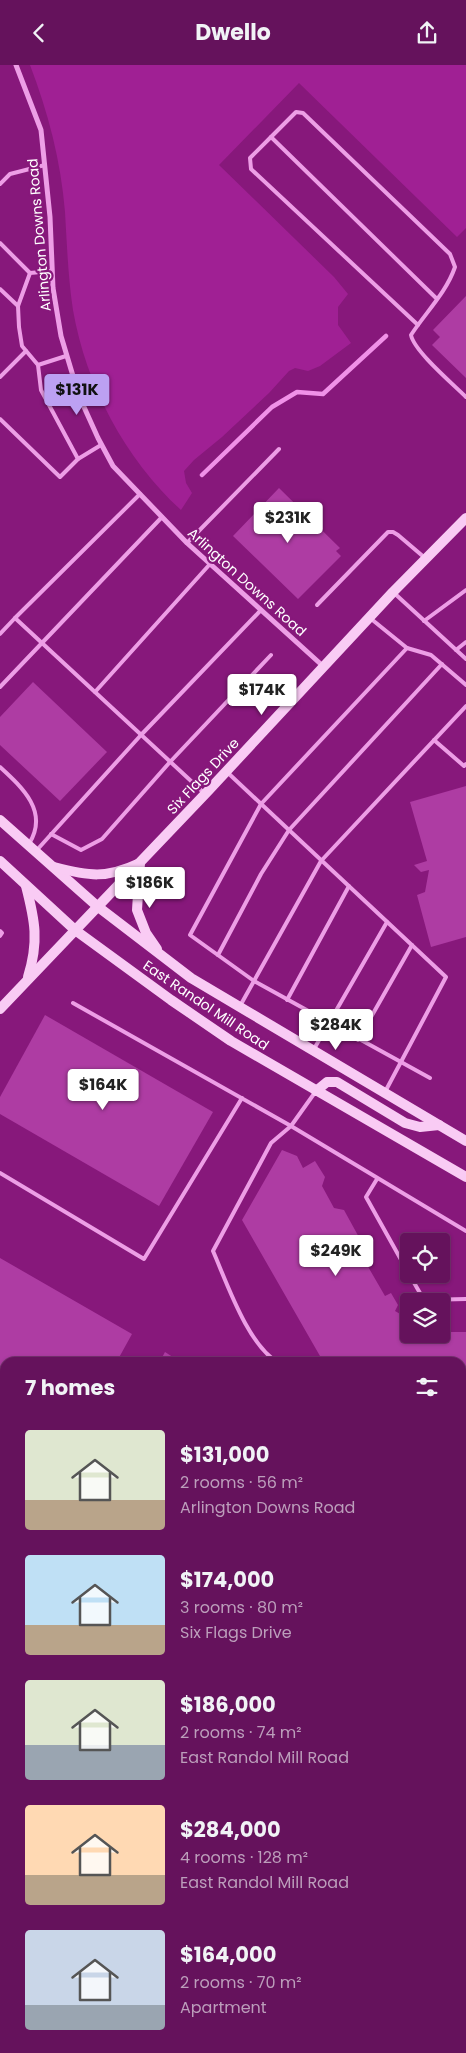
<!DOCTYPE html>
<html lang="en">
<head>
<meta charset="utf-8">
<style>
	:root { --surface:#65125c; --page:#6b1b62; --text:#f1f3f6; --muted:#bc9ebb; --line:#793272; --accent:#bca0f2 }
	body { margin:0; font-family:Poppins,sans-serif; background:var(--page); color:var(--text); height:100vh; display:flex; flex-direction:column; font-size:19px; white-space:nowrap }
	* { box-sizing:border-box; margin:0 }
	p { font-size:16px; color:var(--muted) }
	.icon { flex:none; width:28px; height:28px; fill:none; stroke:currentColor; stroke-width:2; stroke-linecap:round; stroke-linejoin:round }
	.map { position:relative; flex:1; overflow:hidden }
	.side { position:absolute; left:0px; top:1292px; width:466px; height:696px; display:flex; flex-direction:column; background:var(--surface); border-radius:15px 15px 0 0; box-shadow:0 1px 4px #0004,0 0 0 1px var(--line) }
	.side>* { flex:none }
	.controls { position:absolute; left:400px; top:1168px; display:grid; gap:10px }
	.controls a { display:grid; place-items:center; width:50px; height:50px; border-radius:5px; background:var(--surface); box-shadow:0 1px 4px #0004,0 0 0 1px var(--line); font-size:25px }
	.price { position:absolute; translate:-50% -42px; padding:0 11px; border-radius:5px; background:#fff; color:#222; font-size:16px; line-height:32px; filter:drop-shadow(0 1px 2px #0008) }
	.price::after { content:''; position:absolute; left:50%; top:30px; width:15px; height:11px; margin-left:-8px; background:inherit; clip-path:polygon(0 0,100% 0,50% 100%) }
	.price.selected { background:var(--accent); color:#111 }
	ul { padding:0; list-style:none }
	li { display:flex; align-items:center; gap:15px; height:125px; padding:0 25px }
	li span { display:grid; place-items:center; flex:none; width:140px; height:100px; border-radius:5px; color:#555 }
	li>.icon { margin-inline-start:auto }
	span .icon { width:60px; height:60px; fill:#fffc; stroke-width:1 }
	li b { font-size:21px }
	h2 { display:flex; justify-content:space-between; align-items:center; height:60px; padding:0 25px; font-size:21px }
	header { display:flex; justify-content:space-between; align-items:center; height:65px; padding:0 25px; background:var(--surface); font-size:22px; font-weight:700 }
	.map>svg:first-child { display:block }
</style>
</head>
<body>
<header><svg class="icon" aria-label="back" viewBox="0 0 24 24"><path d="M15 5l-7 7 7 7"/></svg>Dwello<svg class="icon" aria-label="share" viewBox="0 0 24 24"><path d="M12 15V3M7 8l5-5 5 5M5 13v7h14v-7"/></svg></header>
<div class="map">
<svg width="466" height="1988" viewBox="0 0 466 1988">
	<rect width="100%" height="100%" fill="#87187b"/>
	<!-- green -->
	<path fill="#a02094" d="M30,0H466V163L457,172L299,18L219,100L334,212L348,229L338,242V260L351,278L320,301L308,306L295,303L289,306L269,328L222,372L194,395L184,406L186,418L192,428L181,445C125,394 86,320 73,245C68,212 67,180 65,147C61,96 48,47 30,0Z"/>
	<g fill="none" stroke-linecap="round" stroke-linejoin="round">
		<!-- stream -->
		<path stroke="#f091e8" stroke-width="4.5" d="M202,410L272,342L297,327L323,329L386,271"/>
	</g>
	<!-- building -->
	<g fill="#ae3ca3">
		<path d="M466,231V313L432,280L440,272L433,265Z"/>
		<path d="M279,423L340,483L336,486L341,491L298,534L233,471Z"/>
		<path d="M33,617L107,687L60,736L0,680V652Z"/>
		<path d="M466,721V872L431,882L417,830L425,827L429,805L421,807L414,800L427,796L410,737Z"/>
		<path d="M45,950L213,1047L159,1141L0,1049V1032Z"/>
		<path d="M282,1085L297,1091L303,1103L315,1096L325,1112L322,1121L334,1143L344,1145L366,1185L363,1193L385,1231L391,1228L398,1240L395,1246L409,1254V1269H441V1259H447L446,1267H466V1353H461V1298H324L242,1155Z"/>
		<path d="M0,1193L132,1269L116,1298H5V1366L0,1363Z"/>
		<path d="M165,1287L182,1298H159Z"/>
		<path d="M466,1525V1600L461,1605V1529Z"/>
		<path d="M0,1585L5,1588V1665L0,1674Z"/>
		<path d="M466,1662V1682L461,1677V1666Z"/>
	</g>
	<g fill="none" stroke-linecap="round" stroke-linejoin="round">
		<!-- lane -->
		<g stroke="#ed9ee6" stroke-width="4">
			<path d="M271,72L250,93L251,104L418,260"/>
			<path d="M0,119L10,109L45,100"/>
			<path d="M0,178L30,208"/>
			<path d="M52,206L30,208L18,241L19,262L22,281L38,300L41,325L78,394L101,380"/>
			<path d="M0,224L18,241"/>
			<path d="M437,234L271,72L296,47L303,48L450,189L455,202C446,228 426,247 411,270C414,286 453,319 466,332"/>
			<path d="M38,300L66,291"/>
			<path d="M0,312L26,286"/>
			<path d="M0,354L60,412L78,394"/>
			<path d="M140,429L15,553L204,728"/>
			<path d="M187,478L279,384"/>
			<path d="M393,527L466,594"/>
			<path d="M317,540L388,467H393L398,470L425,493"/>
			<path d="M370,553L407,583L261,739L190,870L254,916L430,1013"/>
			<path d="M424,556L466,525"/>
			<path d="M0,569L15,553"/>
			<path d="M407,583L431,590L466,620"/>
			<path d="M456,585L466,577"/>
			<path d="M0,622L162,452"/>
			<path d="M95,627L210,499"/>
			<path d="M434,675L464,701L466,699"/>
			<path d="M0,702C23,723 49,747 29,779"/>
			<path d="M227,707L446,912L385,1027"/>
			<path d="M51,769L81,785L102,774L170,697L271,590"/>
			<path d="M36,786L141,670L261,545"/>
			<path d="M0,866L2,868L0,871"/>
			<path d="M218,890L261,809L289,765L442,599"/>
			<path d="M287,935L349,821"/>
			<path d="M73,938L291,1061L466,1166"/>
			<path d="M240,941L321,796L466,641"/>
			<path d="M358,975L412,880"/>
			<path d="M314,984L387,857"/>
			<path d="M0,1108L144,1194L242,1033"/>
			<path d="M377,1114L366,1132L409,1209"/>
			<path d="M409,1209L424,1235L466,1234"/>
			<path d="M279,1298C248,1281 227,1218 213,1186L271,1078L291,1061L316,1026"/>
			<path d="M461,1400L466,1403"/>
			<path d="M0,1413L5,1415"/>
			<path d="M0,1470L5,1461"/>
			<path d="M0,1510L5,1500"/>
			<path d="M461,1510L466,1505"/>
			<path d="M0,1527L5,1530"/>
			<path d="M461,1634L466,1629"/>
			<path d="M461,1709L466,1714"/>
			<path d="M0,1731L5,1721"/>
			<path d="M0,1865L5,1855"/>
			<path d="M0,1882L5,1884"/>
		</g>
		<!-- street -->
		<g stroke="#ed9ee6" stroke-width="5">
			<path d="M16,0L41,65L50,152L53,223L61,271L79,331L98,373L113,401L187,478L324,602"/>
			<path d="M0,1471L5,1474"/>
			<path d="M461,1780L466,1784"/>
		</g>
		<!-- secondary -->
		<g stroke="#f9cbf4" stroke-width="10">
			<path d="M0,755L97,841L191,913L466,1076"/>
			<path d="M0,796L75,865L171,935L231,976L466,1112"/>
			<path d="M54,802C89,811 106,814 140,798L137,845L146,868L157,884"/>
			<path d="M26,821C35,856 39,876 28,912"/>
			<path d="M0,944L208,726L393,527L466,453"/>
			<path d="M316,1026L327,1017H337L405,1058L420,1062L439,1060"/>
		</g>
		<!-- primary -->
		<g stroke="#ffe4fb" stroke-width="12">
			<path d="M0,1962L5,1965"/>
			<path d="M28,1984L32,1988"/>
		</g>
	</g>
	<g text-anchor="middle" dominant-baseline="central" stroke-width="4.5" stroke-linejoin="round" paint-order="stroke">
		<!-- street labels -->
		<g font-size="14" fill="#fff" stroke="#87187b">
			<text transform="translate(39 170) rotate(-95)">Arlington Downs Road</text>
			<text transform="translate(247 517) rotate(42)">Arlington Downs Road</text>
			<text transform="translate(203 711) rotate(-47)">Six Flags Drive</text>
			<text transform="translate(206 940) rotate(34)">East Randol Mill Road</text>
		</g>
	</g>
</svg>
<div class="controls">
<a><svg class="icon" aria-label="locate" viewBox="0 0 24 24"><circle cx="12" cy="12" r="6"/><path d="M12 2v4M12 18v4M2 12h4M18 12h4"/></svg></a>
<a><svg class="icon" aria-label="layers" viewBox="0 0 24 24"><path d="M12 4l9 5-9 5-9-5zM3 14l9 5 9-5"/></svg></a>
</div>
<b class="price selected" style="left:77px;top:351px">$131K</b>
<b class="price" style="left:288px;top:479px">$231K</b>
<b class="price" style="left:262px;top:651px">$174K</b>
<b class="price" style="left:150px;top:844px">$186K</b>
<b class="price" style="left:336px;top:986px">$284K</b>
<b class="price" style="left:103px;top:1046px">$164K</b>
<b class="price" style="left:336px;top:1212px">$249K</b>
<section class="side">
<h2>7 homes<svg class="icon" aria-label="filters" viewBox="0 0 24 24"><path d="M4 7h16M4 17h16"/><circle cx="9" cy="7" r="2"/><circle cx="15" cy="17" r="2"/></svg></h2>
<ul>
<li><span style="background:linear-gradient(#dfe7d0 70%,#b9a48a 0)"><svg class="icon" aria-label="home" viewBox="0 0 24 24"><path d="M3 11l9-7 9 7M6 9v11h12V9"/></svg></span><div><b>$131,000</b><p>2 rooms · 56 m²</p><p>Arlington Downs Road</p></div></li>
<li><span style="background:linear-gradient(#bfe0f5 70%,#b9a48a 0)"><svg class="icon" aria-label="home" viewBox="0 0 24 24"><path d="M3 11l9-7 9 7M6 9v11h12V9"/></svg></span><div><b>$174,000</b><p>3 rooms · 80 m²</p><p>Six Flags Drive</p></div></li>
<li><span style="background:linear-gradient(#dfe7d0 65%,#9aa5b1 0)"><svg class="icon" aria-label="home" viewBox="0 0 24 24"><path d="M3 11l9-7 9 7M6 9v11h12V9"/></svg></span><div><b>$186,000</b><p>2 rooms · 74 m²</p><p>East Randol Mill Road</p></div></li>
<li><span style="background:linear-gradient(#ffd9b3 70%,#b9a48a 0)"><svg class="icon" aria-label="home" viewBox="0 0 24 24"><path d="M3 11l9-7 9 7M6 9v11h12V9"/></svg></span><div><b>$284,000</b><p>4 rooms · 128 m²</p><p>East Randol Mill Road</p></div></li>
<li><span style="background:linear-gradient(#c9d6e8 75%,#9aa5b1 0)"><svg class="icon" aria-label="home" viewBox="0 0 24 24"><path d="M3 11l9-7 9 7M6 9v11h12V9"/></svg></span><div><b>$164,000</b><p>2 rooms · 70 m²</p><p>Apartment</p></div></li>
</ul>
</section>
</div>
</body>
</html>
